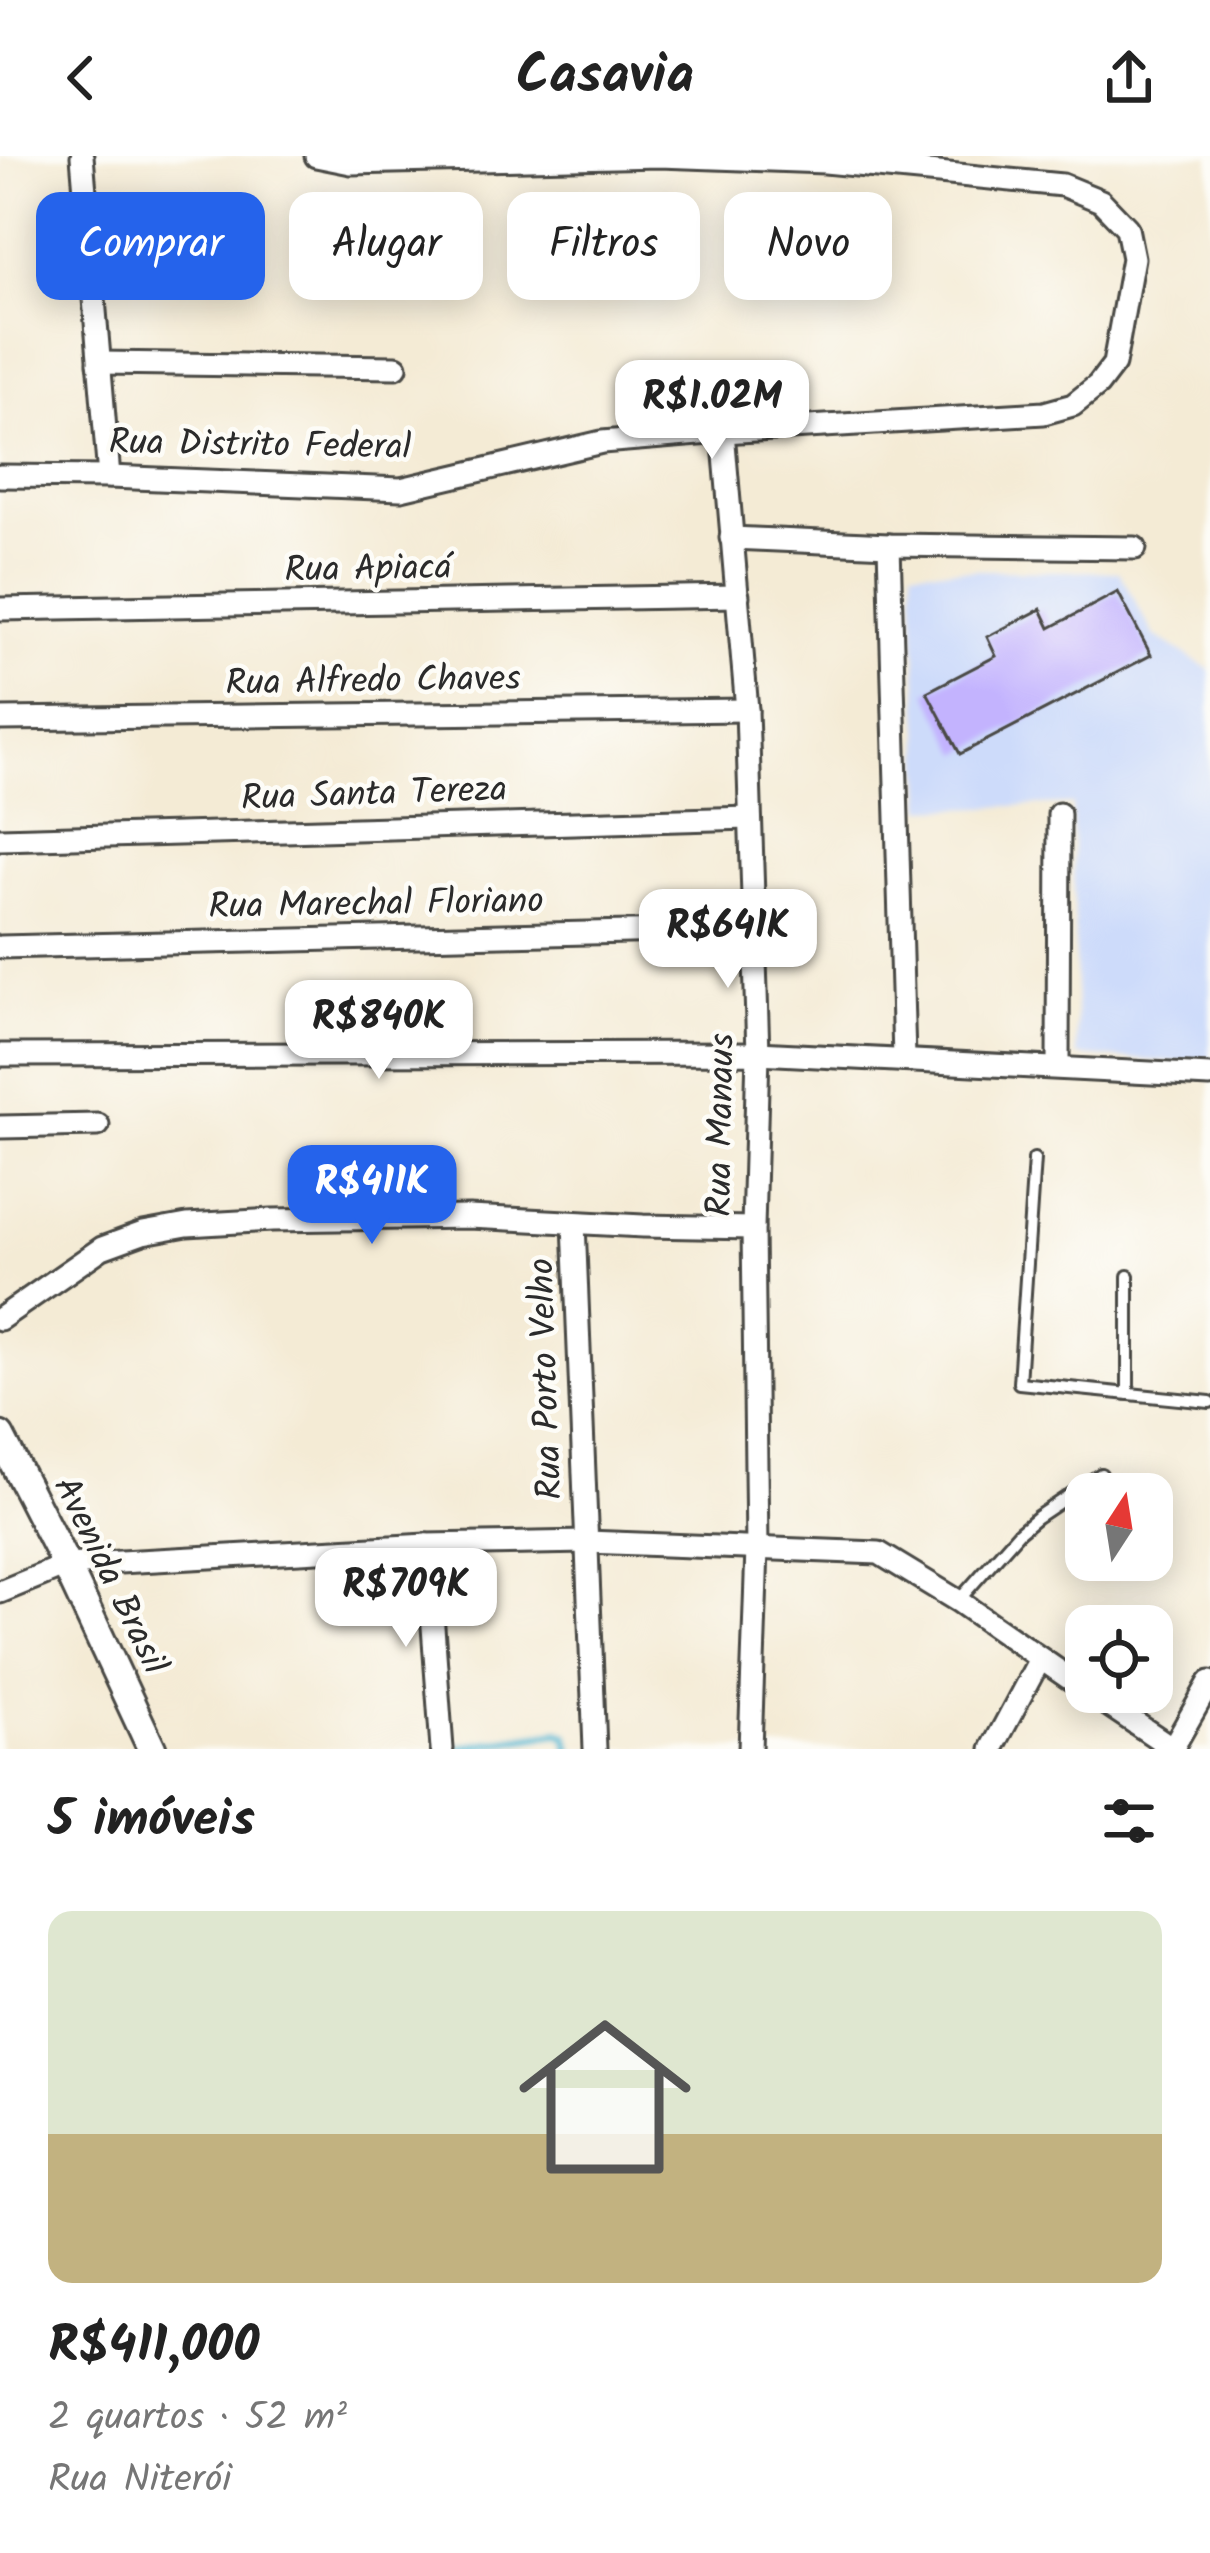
<!DOCTYPE html>
<html lang="pt">
<head>
<meta charset="utf-8">
<style>
	:root { --surface:#fff; --page:#f2f2f2; --text:#222; --muted:#767676; --accent:#2563eb }
	body { margin:0; font-family:Kalam,sans-serif; background:var(--page); color:var(--text); height:100vh; display:flex; flex-direction:column; font-size:45px; white-space:nowrap }
	* { box-sizing:border-box; margin:0 }
	p { font-size:39px; color:var(--muted) }
	.icon { flex:none; width:66px; height:66px; fill:none; stroke:currentColor; stroke-width:2; stroke-linecap:round; stroke-linejoin:round }
	.map { position:relative; height:1593px; overflow:hidden }
	.details { display:flex; flex-direction:column; background:var(--surface); flex:1 }
	.details>* { flex:none }
	.banner { position:absolute; left:36px; top:36px; width:1140px; height:108px; display:flex; gap:24px }
	.needle { width:78px; rotate:12deg }
	.fabs { position:absolute; left:1065px; top:1317px; display:grid; gap:24px }
	.fabs a { display:grid; place-items:center; width:108px; height:108px; border-radius:24px; background:var(--surface); box-shadow:0 6px 30px #0003; font-size:60px }
	.price { position:absolute; translate:-50% -102px; padding:0 27px; border-radius:24px; background:#fff; color:#222; font-size:39px; line-height:78px; filter:drop-shadow(0 3px 6px #0008) }
	.price::after { content:''; position:absolute; left:50%; top:72px; width:36px; height:27px; margin-left:-18px; background:inherit; clip-path:polygon(0 0,100% 0,50% 100%) }
	.price.on { background:var(--accent); color:#fff }
	ul { padding:0; list-style:none }
	li { display:grid; align-content:center; gap:24px; height:636px; padding:0 48px }
	li span { display:grid; place-items:center; height:372px; border-radius:24px; color:#555 }
	li>.icon { margin-inline-start:auto }
	span .icon { width:216px; height:216px; fill:#fffc; stroke-width:1 }
	li b { font-size:51px }
	h2 { display:flex; justify-content:space-between; align-items:center; height:144px; padding:0 48px; font-size:51px }
	.pill { padding:0 42px; border-radius:24px; background:var(--surface); box-shadow:0 6px 30px #0003; font-size:42px; line-height:108px }
	.pill.on { background:var(--accent); color:#fff }
	header { display:flex; justify-content:space-between; align-items:center; height:156px; padding:0 48px; background:var(--surface); font-size:54px; font-weight:700 }
	.map>svg:first-child { display:block }
</style>
</head>
<body>
<header><svg class="icon" aria-label="back" viewBox="0 0 24 24"><path d="M15 5l-7 7 7 7"/></svg>Casavia<svg class="icon" aria-label="share" viewBox="0 0 24 24"><path d="M12 15V3M7 8l5-5 5 5M5 13v7h14v-7"/></svg></header>
<div class="map">
<svg width="1210" height="1593" viewBox="0 0 1210 1593">
	<rect width="100%" height="100%" fill="#fdfcf7"/>
	<filter id="ink" filterUnits="userSpaceOnUse"><feTurbulence type="fractalNoise" baseFrequency=".00833" numOctaves="2"/><feDisplacementMap in="SourceGraphic" scale="24" xChannelSelector="R" yChannelSelector="G"/><feConvolveMatrix kernelMatrix="1 2 1 2 8 2 1 2 1" color-interpolation-filters="sRGB"/></filter>
	<filter id="wash" filterUnits="userSpaceOnUse"><feTurbulence type="fractalNoise" baseFrequency=".004" numOctaves="4" result="noise"/><feDisplacementMap in="SourceGraphic" scale="48" xChannelSelector="R" yChannelSelector="G"/><feGaussianBlur stdDeviation="2.7" result="paint"/><feColorMatrix in="noise" values="0 0 0 0 0 0 0 0 0 0 0 0 0 0 0 0 0 1.4 0 .05"/><feComposite in="paint" operator="in"/></filter>
	<g filter="url(#wash)">
		<rect width="100%" height="100%" fill="#f4ebd5"/>
		<!-- built -->
		<path fill="#cddbfa" d="M912,413L1119,416L1154,479L1210,514V908L1077,900L1072,648L924,653Z"/>
		<g fill="none" stroke-linecap="round" stroke-linejoin="round">
			<!-- stream -->
			<path stroke="#50b5cf" stroke-width="8" d="M451,1593L559,1577L567,1580L570,1593"/>
		</g>
		<g id="blocks">
			<!-- building -->
			<path fill="#c3b3fe" d="M1118,436L1151,499L960,598L927,536L996,500L987,481L1041,453L1050,472Z"/>
		</g>
	</g>
	<g filter="url(#ink)">
		<use href="#blocks" fill-opacity="0" stroke="#494844" stroke-width="3"/>
		<g fill="none" stroke-linecap="round" stroke-linejoin="round">
			<defs>
				<g id="service">
					<path d="M1034,1003L1019,1227L1210,1246"/>
					<path d="M1128,1238V1120"/>
					<path d="M958,1445L1019,1376L1037,1361L1101,1318"/>
				</g>
				<g id="minor">
					<path d="M82,0L109,321"/>
					<path d="M99,207L396,211"/>
					<path d="M723,276L747,554L758,897L753,1072L757,1393L750,1593"/>
					<path d="M0,320L109,321L401,333L602,286L723,276L1044,257L1073,249L1098,229L1114,208L1133,102L1127,72L1101,45L1062,29L825,6L659,0L351,7L316,0"/>
					<path d="M731,382L889,389L1135,392"/>
					<path d="M889,389L904,902"/>
					<path d="M0,453L738,440"/>
					<path d="M0,563L747,554"/>
					<path d="M0,683L750,662"/>
					<path d="M0,791L754,773"/>
					<path d="M0,899L758,897L1210,920"/>
					<path d="M1058,910L1059,658"/>
					<path d="M0,971L98,969"/>
					<path d="M574,1067L595,1593"/>
					<path d="M0,1163L102,1092L143,1077L187,1069L272,1064L469,1061L643,1070L753,1072"/>
					<path d="M427,1389L442,1593"/>
					<path d="M0,1436L66,1409L427,1389L587,1386L879,1397L958,1445L1086,1534"/>
					<path d="M1089,1536L1174,1593"/>
					<path d="M992,1593L1040,1503"/>
					<path d="M1172,1593L1210,1526"/>
				</g>
				<path id="tertiary" d="M0,1280L66,1409L152,1593"/>
			</defs>
			<!-- service casing -->
			<use href="#service" stroke="#494844" stroke-width="16"/>
			<!-- minor casing -->
			<use href="#minor" stroke="#494844" stroke-width="27"/>
			<!-- tertiary casing -->
			<use href="#tertiary" stroke="#494844" stroke-width="33"/>
			<!-- service -->
			<use href="#service" stroke="#fff" stroke-width="10"/>
			<!-- minor -->
			<use href="#minor" stroke="#fff" stroke-width="21"/>
			<!-- tertiary -->
			<use href="#tertiary" stroke="#fff" stroke-width="27"/>
		</g>
	</g>
	<g text-anchor="middle" dominant-baseline="central" stroke-width="9" stroke-linejoin="round" paint-order="stroke">
		<!-- street labels -->
		<g font-size="36" fill="#2b2b2b" stroke="#fdfcf7">
			<text transform="translate(260 290) rotate(1)">Rua Distrito Federal</text>
			<text transform="translate(368 414) rotate(-1)">Rua Apiacá</text>
			<text transform="translate(373 526) rotate(-1)">Rua Alfredo Chaves</text>
			<text transform="translate(374 639) rotate(-2)">Rua Santa Tereza</text>
			<text transform="translate(376 749) rotate(-1)">Rua Marechal Floriano</text>
			<text transform="translate(722 969) rotate(-89)">Rua Manaus</text>
			<text transform="translate(547 1223) rotate(-92)">Rua Porto Velho</text>
			<text transform="translate(109 1420) rotate(64)">Avenida Brasil</text>
		</g>
	</g>
</svg>
<div class="fabs">
<a><svg class="needle" viewBox="-14 -14 28 28"><path d="M0-13l5 13h-10z" fill="#e53935"/><path d="M0 13l5-13h-10z" fill="#767676"/></svg></a>
<a><svg class="icon" aria-label="locate" viewBox="0 0 24 24"><circle cx="12" cy="12" r="6"/><path d="M12 2v4M12 18v4M2 12h4M18 12h4"/></svg></a>
</div>
<b class="price" style="left:712px;top:306px">R$1.02M</b>
<b class="price" style="left:728px;top:835px">R$641K</b>
<b class="price" style="left:379px;top:926px">R$840K</b>
<b class="price on" style="left:372px;top:1091px">R$411K</b>
<b class="price" style="left:406px;top:1494px">R$709K</b>
<div class="banner">
<a class="pill on">Comprar</a>
<a class="pill">Alugar</a>
<a class="pill">Filtros</a>
<a class="pill">Novo</a>
</div>
</div>
<section class="details">
<h2>5 imóveis<svg class="icon" aria-label="filters" viewBox="0 0 24 24"><path d="M4 7h16M4 17h16"/><circle cx="9" cy="7" r="2"/><circle cx="15" cy="17" r="2"/></svg></h2>
<ul>
<li><span style="background:linear-gradient(#dfe7d0 60%,#c2b280 0)"><svg class="icon" aria-label="home" viewBox="0 0 24 24"><path d="M3 11l9-7 9 7M6 9v11h12V9"/></svg></span><div><b>R$411,000</b><p>2 quartos · 52 m²</p><p>Rua Niterói</p></div></li>
</ul>
</section>
</body>
</html>
